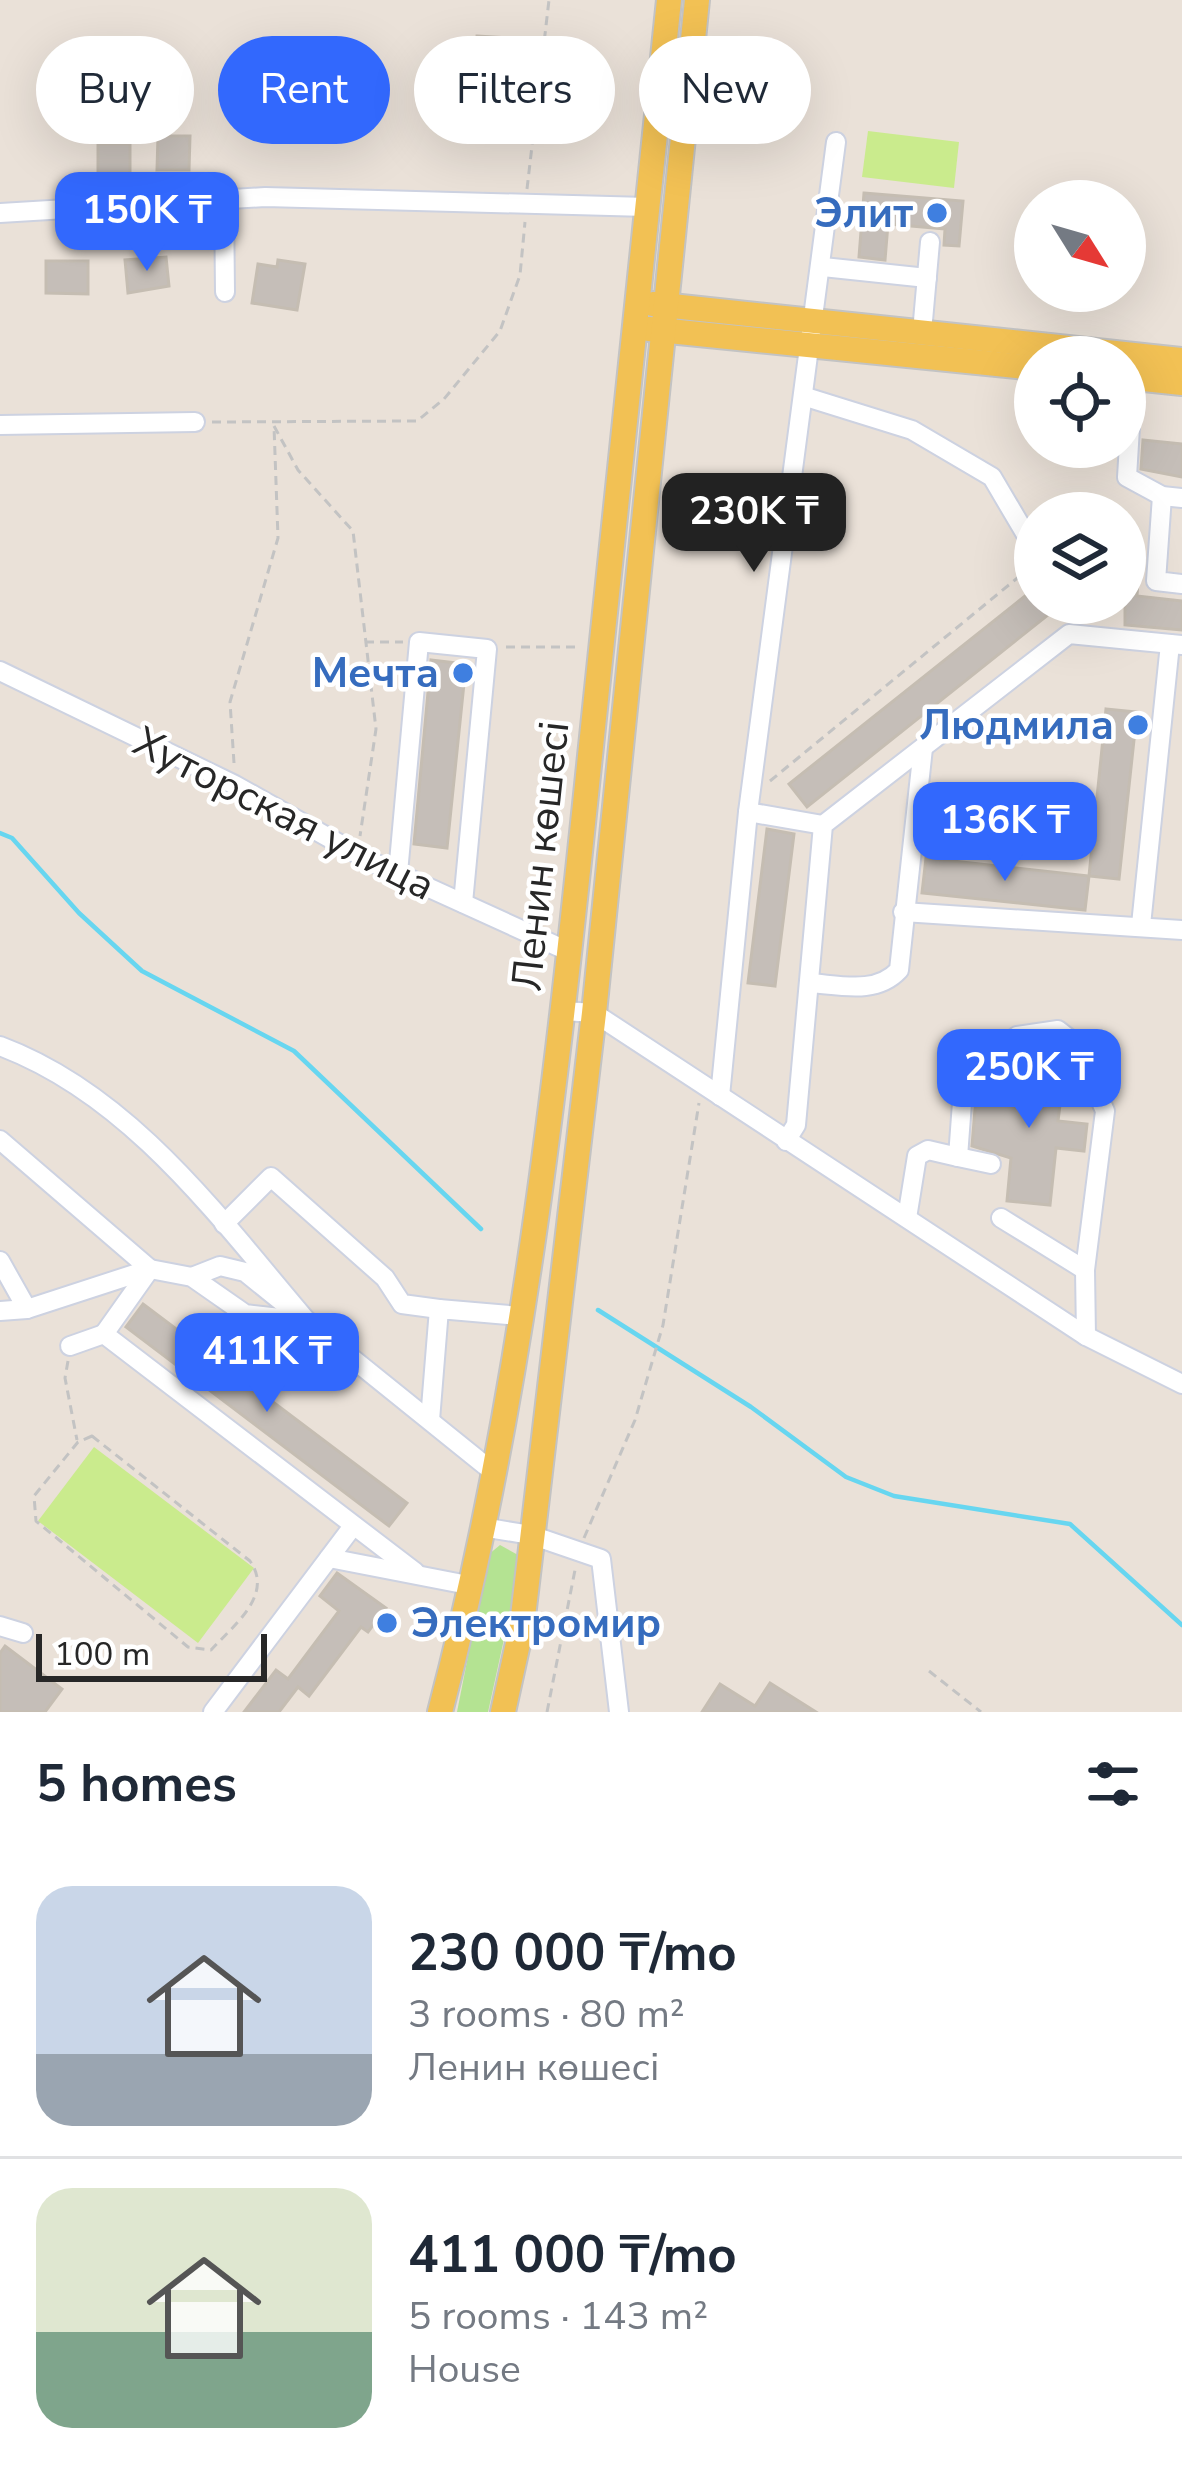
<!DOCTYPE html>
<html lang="en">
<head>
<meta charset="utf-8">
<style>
	:root { --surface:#fff; --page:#f2f2f3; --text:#1f2937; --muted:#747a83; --line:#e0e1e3; --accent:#3268fd }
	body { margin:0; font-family:"Nunito Sans",sans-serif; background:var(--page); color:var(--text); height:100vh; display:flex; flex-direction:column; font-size:45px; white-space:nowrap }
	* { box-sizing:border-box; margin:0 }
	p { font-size:39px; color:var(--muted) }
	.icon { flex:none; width:66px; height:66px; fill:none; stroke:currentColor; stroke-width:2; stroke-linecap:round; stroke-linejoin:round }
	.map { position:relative; height:1712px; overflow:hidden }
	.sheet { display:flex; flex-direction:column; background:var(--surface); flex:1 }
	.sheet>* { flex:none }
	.banner { position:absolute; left:36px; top:36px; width:1110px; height:108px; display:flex; gap:24px }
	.needle { width:78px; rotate:127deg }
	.buttons { position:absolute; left:1014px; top:180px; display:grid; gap:24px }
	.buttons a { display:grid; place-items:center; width:132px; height:132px; border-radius:50%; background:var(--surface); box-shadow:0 12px 48px #0002; font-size:60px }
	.scale { position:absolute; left:36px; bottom:30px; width:231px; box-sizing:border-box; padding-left:12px; border:6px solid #272727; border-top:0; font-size:33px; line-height:42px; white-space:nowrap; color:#272727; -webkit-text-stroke:9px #fff; paint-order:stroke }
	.price { position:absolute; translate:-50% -102px; padding:0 27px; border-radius:24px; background:var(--accent); color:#fff; font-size:39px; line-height:78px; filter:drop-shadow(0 3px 6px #0008) }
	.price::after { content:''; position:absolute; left:50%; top:72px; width:36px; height:27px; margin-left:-18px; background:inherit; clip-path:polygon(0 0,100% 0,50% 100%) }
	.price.active { background:#222; color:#fff }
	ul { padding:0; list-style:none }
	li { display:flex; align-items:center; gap:36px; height:300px; padding:0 36px }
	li+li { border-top:3px solid var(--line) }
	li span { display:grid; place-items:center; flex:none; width:336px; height:240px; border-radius:36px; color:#555 }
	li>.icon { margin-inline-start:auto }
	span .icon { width:144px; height:144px; fill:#fffc; stroke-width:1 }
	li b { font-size:51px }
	h2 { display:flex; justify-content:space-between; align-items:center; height:144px; padding:0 36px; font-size:51px }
	.chip { padding:0 42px; border-radius:54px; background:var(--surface); box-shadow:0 12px 48px #0002; font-size:42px; line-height:108px }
	.chip.active { background:var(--accent); color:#fff }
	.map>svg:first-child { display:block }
</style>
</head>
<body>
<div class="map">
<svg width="1182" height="1712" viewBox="0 0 1182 1712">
	<rect width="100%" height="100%" fill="#eae1d8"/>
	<!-- green -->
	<path fill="#b4e392" d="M500,1545L518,1555L520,1566L488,1712H457L488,1555Z"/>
	<!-- pitch -->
	<g fill="#caeb8d">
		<path d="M868,131L959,142L954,188L862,177Z"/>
		<path d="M94,1447L254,1568L198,1643L38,1521Z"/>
	</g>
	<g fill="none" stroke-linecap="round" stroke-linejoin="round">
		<!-- stream -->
		<g stroke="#67d6f0" stroke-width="4.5">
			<path d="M0,833L12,838L79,913L142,971L294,1051L481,1229"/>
			<path d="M598,1310L751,1407L846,1477L894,1496L1070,1524L1182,1625"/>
		</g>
	</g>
	<!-- building -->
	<g fill="#c5beb8" stroke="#c5bdb2" stroke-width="3">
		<path d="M477,36L508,38L505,71L474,68Z"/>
		<path d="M158,136H190L189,170H157Z"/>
		<rect x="98" y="144" width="32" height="30"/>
		<path d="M864,193L963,201L959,246L944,245L945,229L888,224L885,260L859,257Z"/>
		<path d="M166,257L169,286L128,293L125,260Z"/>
		<path d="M278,260L305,264L297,310L252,303L258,264L277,267Z"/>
		<path d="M46,261H88V294L46,293Z"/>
		<path d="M1143,440L1182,444V477L1141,469Z"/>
		<path d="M1125,580L1138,581L1137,596L1182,601V630L1125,625Z"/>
		<path d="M1035,588V603H1063L807,807L789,784Z"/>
		<path d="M431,660L466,664L447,848L414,844Z"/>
		<path d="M1106,709L1137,712L1119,879L1089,876Z"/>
		<path d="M767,829L794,834L775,986L748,983Z"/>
		<path d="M926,858L1089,876L1085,910L922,893Z"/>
		<path d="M1021,1060L1065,1064L1058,1121L1087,1124L1084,1151L1056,1148L1050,1205L1007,1201L1011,1158L972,1146L976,1097L1017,1101Z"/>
		<path d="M143,1304L407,1503L389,1526L126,1327Z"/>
		<path d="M337,1573L386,1608L368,1632L361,1627L309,1696L298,1687L279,1712H244L276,1670L288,1679L339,1611L320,1596Z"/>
		<path d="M5,1646L62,1689L45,1712H0V1653Z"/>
		<path d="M770,1683L816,1712H702L720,1684L755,1706Z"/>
	</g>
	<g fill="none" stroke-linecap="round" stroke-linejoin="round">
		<defs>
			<g id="minor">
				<path d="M224,199L225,292"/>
				<path d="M0,213L265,197L647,207"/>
				<path d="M823,267L927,278"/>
				<path d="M922,332L930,242"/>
				<path d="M1133,378L1127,477L1162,496L1182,498"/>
				<path d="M806,397L912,430L992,477L1035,550"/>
				<path d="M0,425L195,422"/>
				<path d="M1162,496L1156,581L1182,584"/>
				<path d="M0,671L235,785L370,861L570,952"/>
				<path d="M748,812L823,825"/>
				<path d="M398,873L419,642L487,649L463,903"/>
				<path d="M903,912L1182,930"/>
				<path d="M1141,925L1170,644"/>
				<path d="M809,983C840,985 876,995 899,970L923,748"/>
				<path d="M564,1011L594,1013L1086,1336L1182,1384"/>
				<path d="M0,1046C131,1095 219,1218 307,1321"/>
				<path d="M720,1096L748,812L836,142"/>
				<path d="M0,1140L150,1269L104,1334L415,1572"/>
				<path d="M786,1141L796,1125L823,825L1069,634L1182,645"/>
				<path d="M958,1157L991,1164"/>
				<path d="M907,1218L917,1156L928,1150L958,1157L963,1089L972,1076L1017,1036L1058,1030L1076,1044L1105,1111L1085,1270L1086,1336"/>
				<path d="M1001,1218L1085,1270"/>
				<path d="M224,1224L271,1177L385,1278L402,1304L439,1309"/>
				<path d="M0,1261L27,1309"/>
				<path d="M192,1277L220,1266L245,1272L492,1471"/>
				<path d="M0,1311L27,1309L150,1269L192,1277L245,1314L307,1321"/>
				<path d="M70,1346L104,1334"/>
				<path d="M430,1420L439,1309L520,1316"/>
				<path d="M482,1527L531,1535L601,1559L619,1712"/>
				<path d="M329,1558L468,1585"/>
				<path d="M0,1626L23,1633"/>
				<path d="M213,1712L353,1526"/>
			</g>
			<g id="major">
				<path d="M653,304L1182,360"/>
				<path d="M649,329L1035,368"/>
				<path d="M1125,377L1182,383"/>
				<path d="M440,1712C522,1400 557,1076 590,756C616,504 643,252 669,0"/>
				<path d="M503,1712L522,1625L594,1013L697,0"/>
			</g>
		</defs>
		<!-- minor casing -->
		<use href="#minor" stroke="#cdd2e1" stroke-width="22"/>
		<!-- major casing -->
		<use href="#major" stroke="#c3c3c3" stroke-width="28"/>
		<!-- path -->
		<g stroke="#c3c3c3" stroke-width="3" stroke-dasharray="9 6" stroke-linecap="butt">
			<path d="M527,189L549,0"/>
			<path d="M212,422L417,421L444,399L500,331L520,275L525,222"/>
			<path d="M274,426L298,470L353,531L376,729L360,836"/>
			<path d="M1125,556L1141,558"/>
			<path d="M365,642H403"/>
			<path d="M506,647H581"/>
			<path d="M234,763L230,702L278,538L274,426"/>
			<path d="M770,781L1032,566"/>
			<path d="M68,1361L65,1378L77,1440"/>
			<path d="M92,1436L250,1561C274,1595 234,1625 211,1650L188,1647L36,1521L34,1496L78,1442Z"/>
			<path d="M584,1538L635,1420L663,1325L699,1103"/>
			<path d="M929,1671L981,1712"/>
			<path d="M547,1712L575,1570"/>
		</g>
		<!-- minor -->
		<use href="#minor" stroke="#fff" stroke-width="18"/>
		<!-- major -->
		<use href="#major" stroke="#f2c154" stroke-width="24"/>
	</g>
	<!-- markers -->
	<g fill="#3f7fe0" stroke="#fff" stroke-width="4.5">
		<circle cx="937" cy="213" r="12"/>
		<circle cx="463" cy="673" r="12"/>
		<circle cx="1138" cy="725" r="12"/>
		<circle cx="387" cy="1623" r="12"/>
	</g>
	<g text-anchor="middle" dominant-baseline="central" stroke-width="9" stroke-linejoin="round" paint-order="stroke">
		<!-- shop labels -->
		<g font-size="42" font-weight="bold" fill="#366cbe" stroke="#fff" text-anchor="end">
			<text x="913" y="213">Элит</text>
			<text x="439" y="673">Мечта</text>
			<text x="1114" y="725">Людмила</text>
			<text x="411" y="1623" text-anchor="start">Электромир</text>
		</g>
		<!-- street labels -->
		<g font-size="42" fill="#272727" stroke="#fff">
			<text transform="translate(284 814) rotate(27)">Хуторская улица</text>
			<text transform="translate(541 856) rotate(-84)">Ленин көшесі</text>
		</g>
	</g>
</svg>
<div class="buttons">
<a><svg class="needle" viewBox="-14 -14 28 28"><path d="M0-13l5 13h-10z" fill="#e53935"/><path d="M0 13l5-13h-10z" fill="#747a83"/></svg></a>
<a><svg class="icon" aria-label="locate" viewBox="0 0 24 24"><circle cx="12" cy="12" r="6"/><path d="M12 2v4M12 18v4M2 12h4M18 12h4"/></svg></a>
<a><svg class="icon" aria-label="layers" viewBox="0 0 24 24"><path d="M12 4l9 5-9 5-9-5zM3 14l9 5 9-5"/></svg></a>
</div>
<div class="scale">100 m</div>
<b class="price" style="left:147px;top:274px">150K ₸</b>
<b class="price active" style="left:754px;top:575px">230K ₸</b>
<b class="price" style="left:1005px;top:884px">136K ₸</b>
<b class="price" style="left:1029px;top:1131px">250K ₸</b>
<b class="price" style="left:267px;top:1415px">411K ₸</b>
<div class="banner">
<a class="chip">Buy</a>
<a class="chip active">Rent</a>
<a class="chip">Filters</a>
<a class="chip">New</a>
</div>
</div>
<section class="sheet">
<h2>5 homes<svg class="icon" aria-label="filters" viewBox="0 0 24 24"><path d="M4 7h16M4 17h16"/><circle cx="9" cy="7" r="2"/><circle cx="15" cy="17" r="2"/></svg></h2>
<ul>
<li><span style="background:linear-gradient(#c9d6e8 70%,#9aa5b1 0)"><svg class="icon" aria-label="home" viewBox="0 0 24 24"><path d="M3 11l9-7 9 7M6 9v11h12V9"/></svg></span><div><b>230 000 ₸/mo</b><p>3 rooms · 80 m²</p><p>Ленин көшесі</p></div></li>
<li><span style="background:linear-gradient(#dfe7d0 60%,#7fa58c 0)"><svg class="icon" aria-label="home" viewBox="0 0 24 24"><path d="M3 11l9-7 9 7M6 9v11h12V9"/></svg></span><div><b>411 000 ₸/mo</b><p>5 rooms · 143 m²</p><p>House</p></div></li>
</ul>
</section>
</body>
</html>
